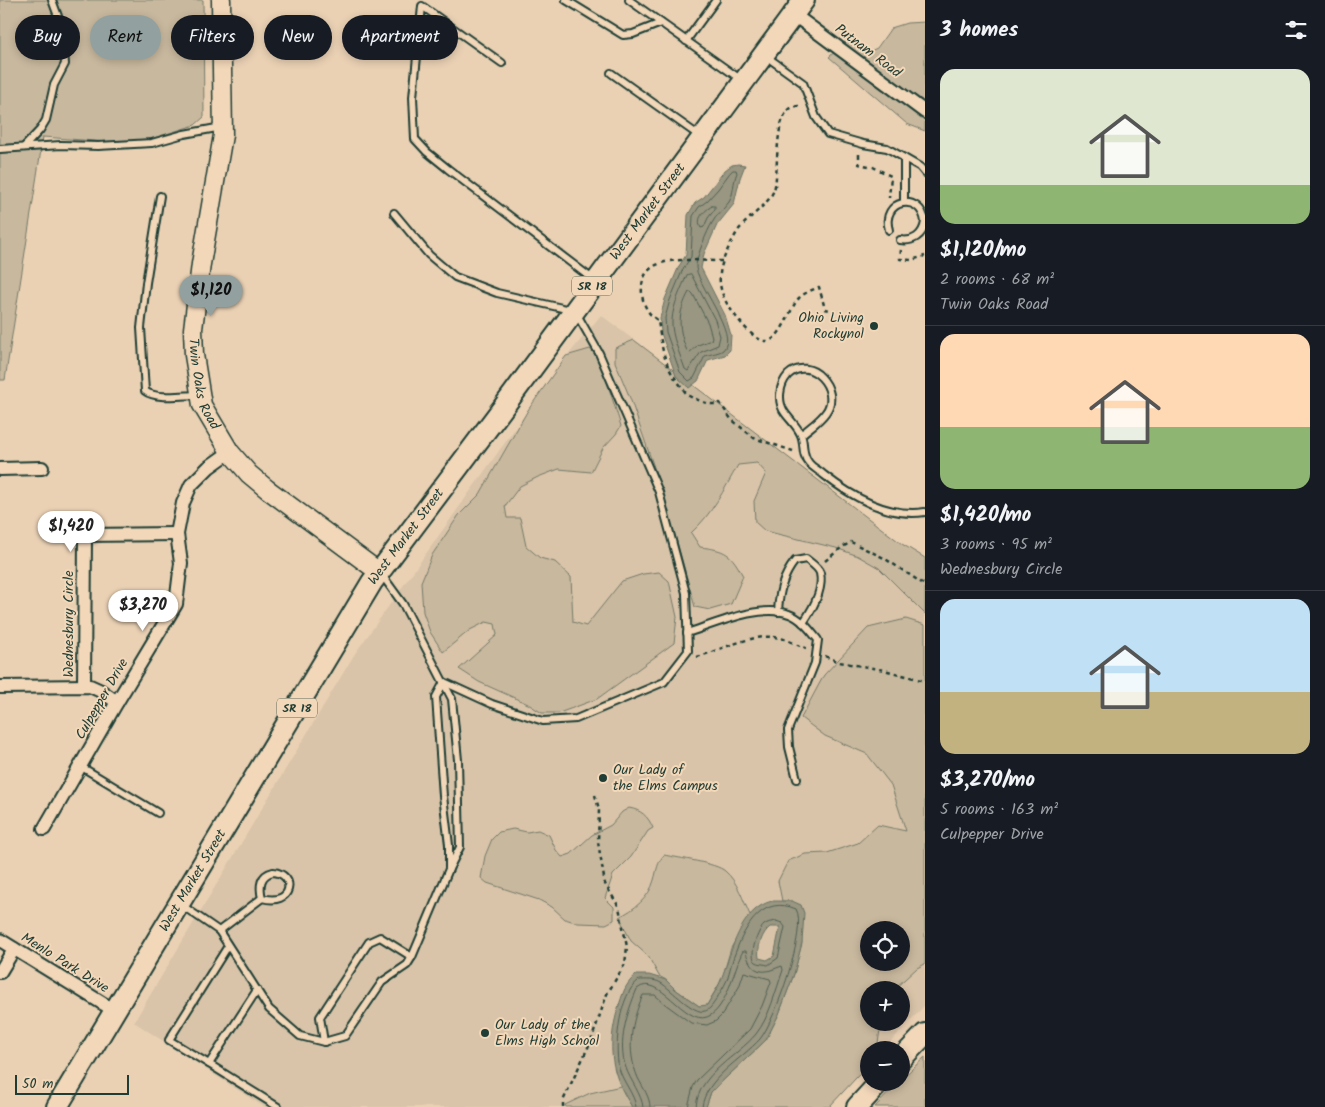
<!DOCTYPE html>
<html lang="en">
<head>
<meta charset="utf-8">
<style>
	:root { --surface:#171b24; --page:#20242c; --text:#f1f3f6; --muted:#9ea1a6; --line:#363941; --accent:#92a19f }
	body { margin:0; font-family:Kalam,sans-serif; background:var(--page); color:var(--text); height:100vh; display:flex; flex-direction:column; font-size:19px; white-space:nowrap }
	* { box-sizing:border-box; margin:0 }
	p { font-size:16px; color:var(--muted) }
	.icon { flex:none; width:28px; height:28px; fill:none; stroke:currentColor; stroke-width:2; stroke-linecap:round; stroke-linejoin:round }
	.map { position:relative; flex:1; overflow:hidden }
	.panel { display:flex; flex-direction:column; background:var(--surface); width:400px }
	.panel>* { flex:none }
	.banner { position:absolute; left:15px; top:15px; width:475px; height:45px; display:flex; gap:10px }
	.tools { position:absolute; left:860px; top:921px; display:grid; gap:10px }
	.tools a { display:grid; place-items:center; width:50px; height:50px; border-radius:50%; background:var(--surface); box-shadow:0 2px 8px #0003; font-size:25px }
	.scale { position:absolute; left:15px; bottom:12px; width:114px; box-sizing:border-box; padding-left:5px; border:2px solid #1f3d34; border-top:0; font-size:14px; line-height:18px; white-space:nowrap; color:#1f3d34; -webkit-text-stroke:4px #f2d7b9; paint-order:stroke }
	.price { position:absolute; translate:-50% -42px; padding:0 11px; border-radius:18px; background:#fff; color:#222; font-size:16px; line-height:32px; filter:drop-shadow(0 1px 2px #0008) }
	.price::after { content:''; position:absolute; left:50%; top:30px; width:15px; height:11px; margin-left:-8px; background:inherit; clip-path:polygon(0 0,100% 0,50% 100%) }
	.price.on { background:var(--accent); color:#111 }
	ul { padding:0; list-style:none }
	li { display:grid; align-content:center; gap:10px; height:265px; padding:0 15px }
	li+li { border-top:1px solid var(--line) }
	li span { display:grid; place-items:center; height:155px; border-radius:15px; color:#555 }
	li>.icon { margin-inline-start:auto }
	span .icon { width:90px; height:90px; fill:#fffc; stroke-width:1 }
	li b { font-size:21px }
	h2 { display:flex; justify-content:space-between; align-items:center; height:60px; padding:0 15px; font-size:21px }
	.pill { padding:0 18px; border-radius:22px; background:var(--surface); box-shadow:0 2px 8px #0003; font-size:18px; line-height:45px }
	.pill.on { background:var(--accent); color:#111 }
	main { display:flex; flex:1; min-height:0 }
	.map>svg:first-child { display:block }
</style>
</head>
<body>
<main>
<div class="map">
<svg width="925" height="1107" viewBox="0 0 925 1107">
	<rect width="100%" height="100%" fill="#ead1b4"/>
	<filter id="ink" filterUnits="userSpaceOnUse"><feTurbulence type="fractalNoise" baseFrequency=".02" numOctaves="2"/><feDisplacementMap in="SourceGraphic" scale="10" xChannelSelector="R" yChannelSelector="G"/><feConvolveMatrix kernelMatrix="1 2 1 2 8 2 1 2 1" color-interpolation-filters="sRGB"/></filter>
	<g filter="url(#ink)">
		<!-- built -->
		<path fill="#d9c4a9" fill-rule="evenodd" d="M601,315L902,544L925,558V1005L883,1050H869V1065L830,1107H264L134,1022L354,655L560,365ZM869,930H901V962H869ZM869,990H901V1022H869Z"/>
		<!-- green -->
		<g fill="#c8b89e" stroke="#747a69" fill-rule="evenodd">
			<path d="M0,0H203L204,117L195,125L134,144L43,137L5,380H0Z"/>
			<path d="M925,22V131L907,124L829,57L850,38L864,54L877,48L891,28L907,23Z"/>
			<path d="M634,340L902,544L925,558V614L879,568L858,556L836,548L765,531L755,522L754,501L766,473L757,463L738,465C724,490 712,514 691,533L700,547C726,550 731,553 743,576L731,604L710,610L695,607L665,499L630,398L615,362V348Z"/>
			<path d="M590,349L600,360L621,426L616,434L603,448L591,472L559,469L538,477L520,486L505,506L507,518H520L526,546L540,558L555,562L571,577L573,622L586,626L622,581L643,574L659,572L669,581L677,617L674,643L597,699L559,713H542L528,704L479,682L459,669L497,635L495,624L486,622L470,630L443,652L430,632L423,612L421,582L432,555L459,515L480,494L528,410L566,356Z"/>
			<path d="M906,619L925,625V964L917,968L893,990H869V1022L881,1023L877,1050H869V1064L829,1107H706L711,1092L766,1040L779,1014L794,974L802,943L792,901H782L778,881L788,861L805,854L827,853L858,843L878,825L906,831L891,785L867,754L825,736L801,718L824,675L868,628ZM869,930H901V962H869Z"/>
			<path d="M629,808C641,810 648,816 653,828L648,831L631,857L613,875L605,898L614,907V920L606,924L578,923L565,919L552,907L539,900L487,883L481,878L485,856L492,839L499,832L513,829L527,832L538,830L549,835L556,850L562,857L571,854L592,835L611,825L622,812Z"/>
			<path d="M664,855C678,858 716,863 725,871C738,882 743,900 750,915L731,948L722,979L707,1005L703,1007L699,1006L675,989L666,980L659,976L648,956L631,941L619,917C635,909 649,898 654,880C657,870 657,863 664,855Z"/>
			<path d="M925,1057V1107H875L898,1083L901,1082V1079Z"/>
			<path d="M621,1086L632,1107H566L565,1105L590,1093Z"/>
		</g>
		<!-- water -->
		<g fill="#999681" stroke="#687262" fill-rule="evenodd">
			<path d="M738,164L745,165L740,178L734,204L717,225L704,254L701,268L725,315L731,335L730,350L725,355L708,360L698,381L689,388L676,376L661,333L660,318L665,299L679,266L686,255L688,215L695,203L704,197L725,170L732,165Z"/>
			<path d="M772,901H792L801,905L804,913L802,943L794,974L779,1014L766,1040L711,1092L706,1107H632C610,1073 607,1047 618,1008C623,994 624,985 636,975H649L666,980L675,989L699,1006L707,1005C712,996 719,987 722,977C732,951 740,909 772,901ZM770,927H780L774,956L767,960L759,958C757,948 762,933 770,927Z"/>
		</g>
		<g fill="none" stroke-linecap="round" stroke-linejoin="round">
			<!-- shore -->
			<g stroke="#506153" stroke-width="1">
				<path d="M733,170H736L737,173C733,181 734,194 729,202C724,209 716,215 712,223C707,231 697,256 696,265C694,281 740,335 723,350C719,353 710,354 705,356L694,378L689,381L680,372L666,332L665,318L670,300L683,269L691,257L693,216L699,207L707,201L718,189L729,174Z"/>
				<path d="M712,206H715V209L708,218L704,227L701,228C696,218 703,212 712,206Z"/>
				<path d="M691,274L715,320L720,336L718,345L701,352L688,371L685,369C680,354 671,336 672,320C673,305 681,289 687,275Z"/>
				<path d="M689,292H691L693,294L708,323L712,337L711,340L698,345L689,353L687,351C678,329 677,314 689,292Z"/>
				<path d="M776,921L782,923L785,927L778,958L768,965C765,964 759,964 756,962C748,956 758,930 764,925C768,922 771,922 776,921Z"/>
				<path d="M636,1107C635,1095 622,1081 619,1068C614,1046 619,994 639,980C646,980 655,979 661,983C671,989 694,1015 705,1011C710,1010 713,1004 716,1000C719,994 724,987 727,980C730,970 732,960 736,951C746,924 764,895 796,909C808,928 775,1021 760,1039C742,1059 705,1079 702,1107"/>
				<path d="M643,1107C642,1095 630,1080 626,1068C617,1043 627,1013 637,989C659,971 684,1025 707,1017C727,1010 734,967 743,951H746C748,964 756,975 771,970C775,969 778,967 782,966L783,970C776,990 769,1018 756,1034C737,1057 698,1074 696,1107"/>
				<path d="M650,1107C650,1097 643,1088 638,1078C626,1050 631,1022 643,995H655L665,1004L691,1023L707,1025L716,1021L722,1015L739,987L744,972L770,979L771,982L762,1006L750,1029L697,1080L693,1087L688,1107"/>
			</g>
			<defs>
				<g id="service">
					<path d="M566,0L623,35L633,34L661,23"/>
					<path d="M629,0L743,81"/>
					<path d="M686,41L716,0"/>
					<path d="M767,57L803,83L816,117L828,134L863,144L887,148L920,167L925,173"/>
					<path d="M502,63L422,6L413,97L415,139L427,152L448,169L595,281"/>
					<path d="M611,73L701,137"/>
					<path d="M24,147L40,130L46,120L54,85L65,64L62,27L52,0"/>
					<path d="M0,149L61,145L98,146L152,143L184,134L222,127"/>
					<path d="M904,158V202"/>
					<path d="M160,196L146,283L141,328L145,391C156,400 185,395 199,395"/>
					<path d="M394,213L429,255L455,277L497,293L575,311L599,353L659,492L686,593L688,651L664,682L576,719L543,721L492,704L444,682"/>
					<path d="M889,230C880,200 921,191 925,222"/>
					<path d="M900,240C913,242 923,236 925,222"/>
					<path d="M801,435C809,428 820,421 826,412C842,390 810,354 788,375C779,385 777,402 785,413C790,420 798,427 801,435C805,444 801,454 809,463C813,468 820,471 824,475C851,496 889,518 925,512"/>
					<path d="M382,575L403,604L452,699L458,760L460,847L449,869V845L443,796L436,697L444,682"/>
					<path d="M778,612C779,592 783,576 795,561L806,559C811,563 818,567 820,573C824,590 812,610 803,623"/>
					<path d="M687,633C715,624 761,603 789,614C801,618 810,630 818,640L815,663L788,730L789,747L797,779"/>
					<path d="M80,766L158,813"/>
					<path d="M273,872C297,874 293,907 262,898C259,886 260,875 273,872Z"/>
					<path d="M180,904L219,931L269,1009L300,1036L324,1042L320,1017L369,942L380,937L412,957L449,869"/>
					<path d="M219,931L262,898"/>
					<path d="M228,946L169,1040L209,1064L257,990"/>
					<path d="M324,1042L345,1036L382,982L407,965L412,957"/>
					<path d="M209,1064L278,1107"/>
				</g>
				<g id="minor">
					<path d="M793,14L925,112"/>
					<path d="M0,469L42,468"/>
					<path d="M84,686L85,535L177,534"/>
					<path d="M0,687L90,686L101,691L117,702"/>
					<path d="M44,829L117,702L176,604L181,563L177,534L183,503L191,485L209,467L230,452"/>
					<path d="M0,940L115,1011"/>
					<path d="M0,972L14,949"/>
				</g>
				<g id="secondary">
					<path id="s1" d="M221,0L223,135L201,264L193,329L194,355L202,405L230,452L249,474L267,489L379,572"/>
				</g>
				<g id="primary">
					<path d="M901,1059L925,1034"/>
					<path id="s2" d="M57,1107L372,582L502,409L804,0"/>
					<path d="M857,1107L880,1082"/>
				</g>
			</defs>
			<!-- service casing -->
			<use href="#service" stroke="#1f3d34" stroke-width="10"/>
			<!-- minor casing -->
			<use href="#minor" stroke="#1f3d34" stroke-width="16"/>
			<!-- secondary casing -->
			<use href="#secondary" stroke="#1f3d34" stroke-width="21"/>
			<!-- primary casing -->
			<use href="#primary" stroke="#1f3d34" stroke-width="24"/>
			<!-- path -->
			<g stroke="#1f3d34" stroke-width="2.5" stroke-dasharray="4 4" stroke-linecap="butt">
				<path d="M799,106C771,105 780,172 774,190C768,205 751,215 741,227C737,231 734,238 731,243C719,266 714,283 729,307C737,318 748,334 761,340C780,348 789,308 799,298C804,293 812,290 819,287L825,309L830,310"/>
				<path d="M859,154V164L873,167L891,176L889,198"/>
				<path d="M901,250L900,259L911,260L925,256"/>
				<path d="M722,261C695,262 638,249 642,294C643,304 648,315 658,320C661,343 663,364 678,382C688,395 684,395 701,401C708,404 713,405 720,403L731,419L754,438L793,451"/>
				<path d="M825,561L841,548L851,542L884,558L925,585"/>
				<path d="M825,656L839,662L884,670L925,681"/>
				<path d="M697,657C720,650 749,635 773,637C784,637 796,645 806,648"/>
				<path d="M563,1107V1101L591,1041L607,994L625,964L627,947L619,907L605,884L598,842L599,809L595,795"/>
			</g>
			<!-- service -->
			<use href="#service" stroke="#f2d7b9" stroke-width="6"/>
			<!-- minor -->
			<use href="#minor" stroke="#f2d7b9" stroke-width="12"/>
			<!-- secondary -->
			<use href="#secondary" stroke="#f2d7b9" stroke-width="18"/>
			<!-- primary -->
			<use href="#primary" stroke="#f2d7b9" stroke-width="20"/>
		</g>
	</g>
	<!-- markers -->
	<g fill="#1f3d34" stroke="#f2d7b9" stroke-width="2">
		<circle cx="874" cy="326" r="5"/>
		<circle cx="603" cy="778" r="5"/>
		<circle cx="485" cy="1033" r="5"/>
	</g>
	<g text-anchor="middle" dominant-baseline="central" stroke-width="4" stroke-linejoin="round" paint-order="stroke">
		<!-- shield labels -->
		<g fill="#f2d7b9" stroke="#5e6b5c" stroke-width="1">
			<rect x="572" y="276.5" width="40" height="19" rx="4"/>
			<rect x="277" y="698.5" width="40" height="19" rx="4"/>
		</g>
		<g font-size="12" font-weight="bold" fill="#1f3d34">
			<text x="592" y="286">SR 18</text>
			<text x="297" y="708">SR 18</text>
		</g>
		<!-- street labels -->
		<g font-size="14" fill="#1f3d34" stroke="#f2d7b9">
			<text transform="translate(868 51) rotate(37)">Putnam Road</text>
			<text stroke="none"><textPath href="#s2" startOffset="1074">West Market Street</textPath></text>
			<text stroke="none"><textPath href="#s1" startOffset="388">Twin Oaks Road</textPath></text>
			<text stroke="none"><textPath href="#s2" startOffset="669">West Market Street</textPath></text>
			<text transform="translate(69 624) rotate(-90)">Wednesbury Circle</text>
			<text transform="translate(102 699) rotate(-60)">Culpepper Drive</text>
			<text stroke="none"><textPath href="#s2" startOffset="264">West Market Street</textPath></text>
			<text transform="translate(65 963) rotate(32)">Menlo Park Drive</text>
		</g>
		<!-- poi labels -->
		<g font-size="14" fill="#1f3d34" stroke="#f2d7b9" text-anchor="start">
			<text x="864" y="318" text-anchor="end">Ohio Living<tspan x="864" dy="16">Rockynol</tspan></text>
			<text x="613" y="770">Our Lady of<tspan x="613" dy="16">the Elms Campus</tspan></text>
			<text x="495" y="1025">Our Lady of the<tspan x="495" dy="16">Elms High School</tspan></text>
		</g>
	</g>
</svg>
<div class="tools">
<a><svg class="icon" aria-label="locate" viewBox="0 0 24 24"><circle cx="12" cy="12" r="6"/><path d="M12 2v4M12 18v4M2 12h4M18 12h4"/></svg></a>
<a>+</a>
<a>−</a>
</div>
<div class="scale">50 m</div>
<b class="price on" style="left:211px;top:317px">$1,120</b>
<b class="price" style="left:71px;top:553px">$1,420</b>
<b class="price" style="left:143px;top:632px">$3,270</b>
<div class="banner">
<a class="pill">Buy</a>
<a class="pill on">Rent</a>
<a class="pill">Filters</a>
<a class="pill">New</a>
<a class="pill">Apartment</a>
</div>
</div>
<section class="panel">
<h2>3 homes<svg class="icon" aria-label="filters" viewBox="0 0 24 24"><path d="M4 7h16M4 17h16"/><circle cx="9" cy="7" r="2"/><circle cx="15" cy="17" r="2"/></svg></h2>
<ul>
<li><span style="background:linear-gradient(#dfe7d0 75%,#8fb573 0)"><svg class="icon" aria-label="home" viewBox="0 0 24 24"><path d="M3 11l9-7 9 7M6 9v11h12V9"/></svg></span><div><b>$1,120/mo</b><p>2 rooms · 68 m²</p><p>Twin Oaks Road</p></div></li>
<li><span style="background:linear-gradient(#ffd9b3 60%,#8fb573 0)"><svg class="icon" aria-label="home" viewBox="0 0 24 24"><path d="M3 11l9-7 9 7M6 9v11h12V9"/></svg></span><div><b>$1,420/mo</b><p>3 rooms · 95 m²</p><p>Wednesbury Circle</p></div></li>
<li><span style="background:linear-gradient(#bfe0f5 60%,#c2b280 0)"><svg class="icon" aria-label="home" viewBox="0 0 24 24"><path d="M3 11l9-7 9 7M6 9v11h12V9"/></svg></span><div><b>$3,270/mo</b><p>5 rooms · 163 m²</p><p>Culpepper Drive</p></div></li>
</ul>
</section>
</main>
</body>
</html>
